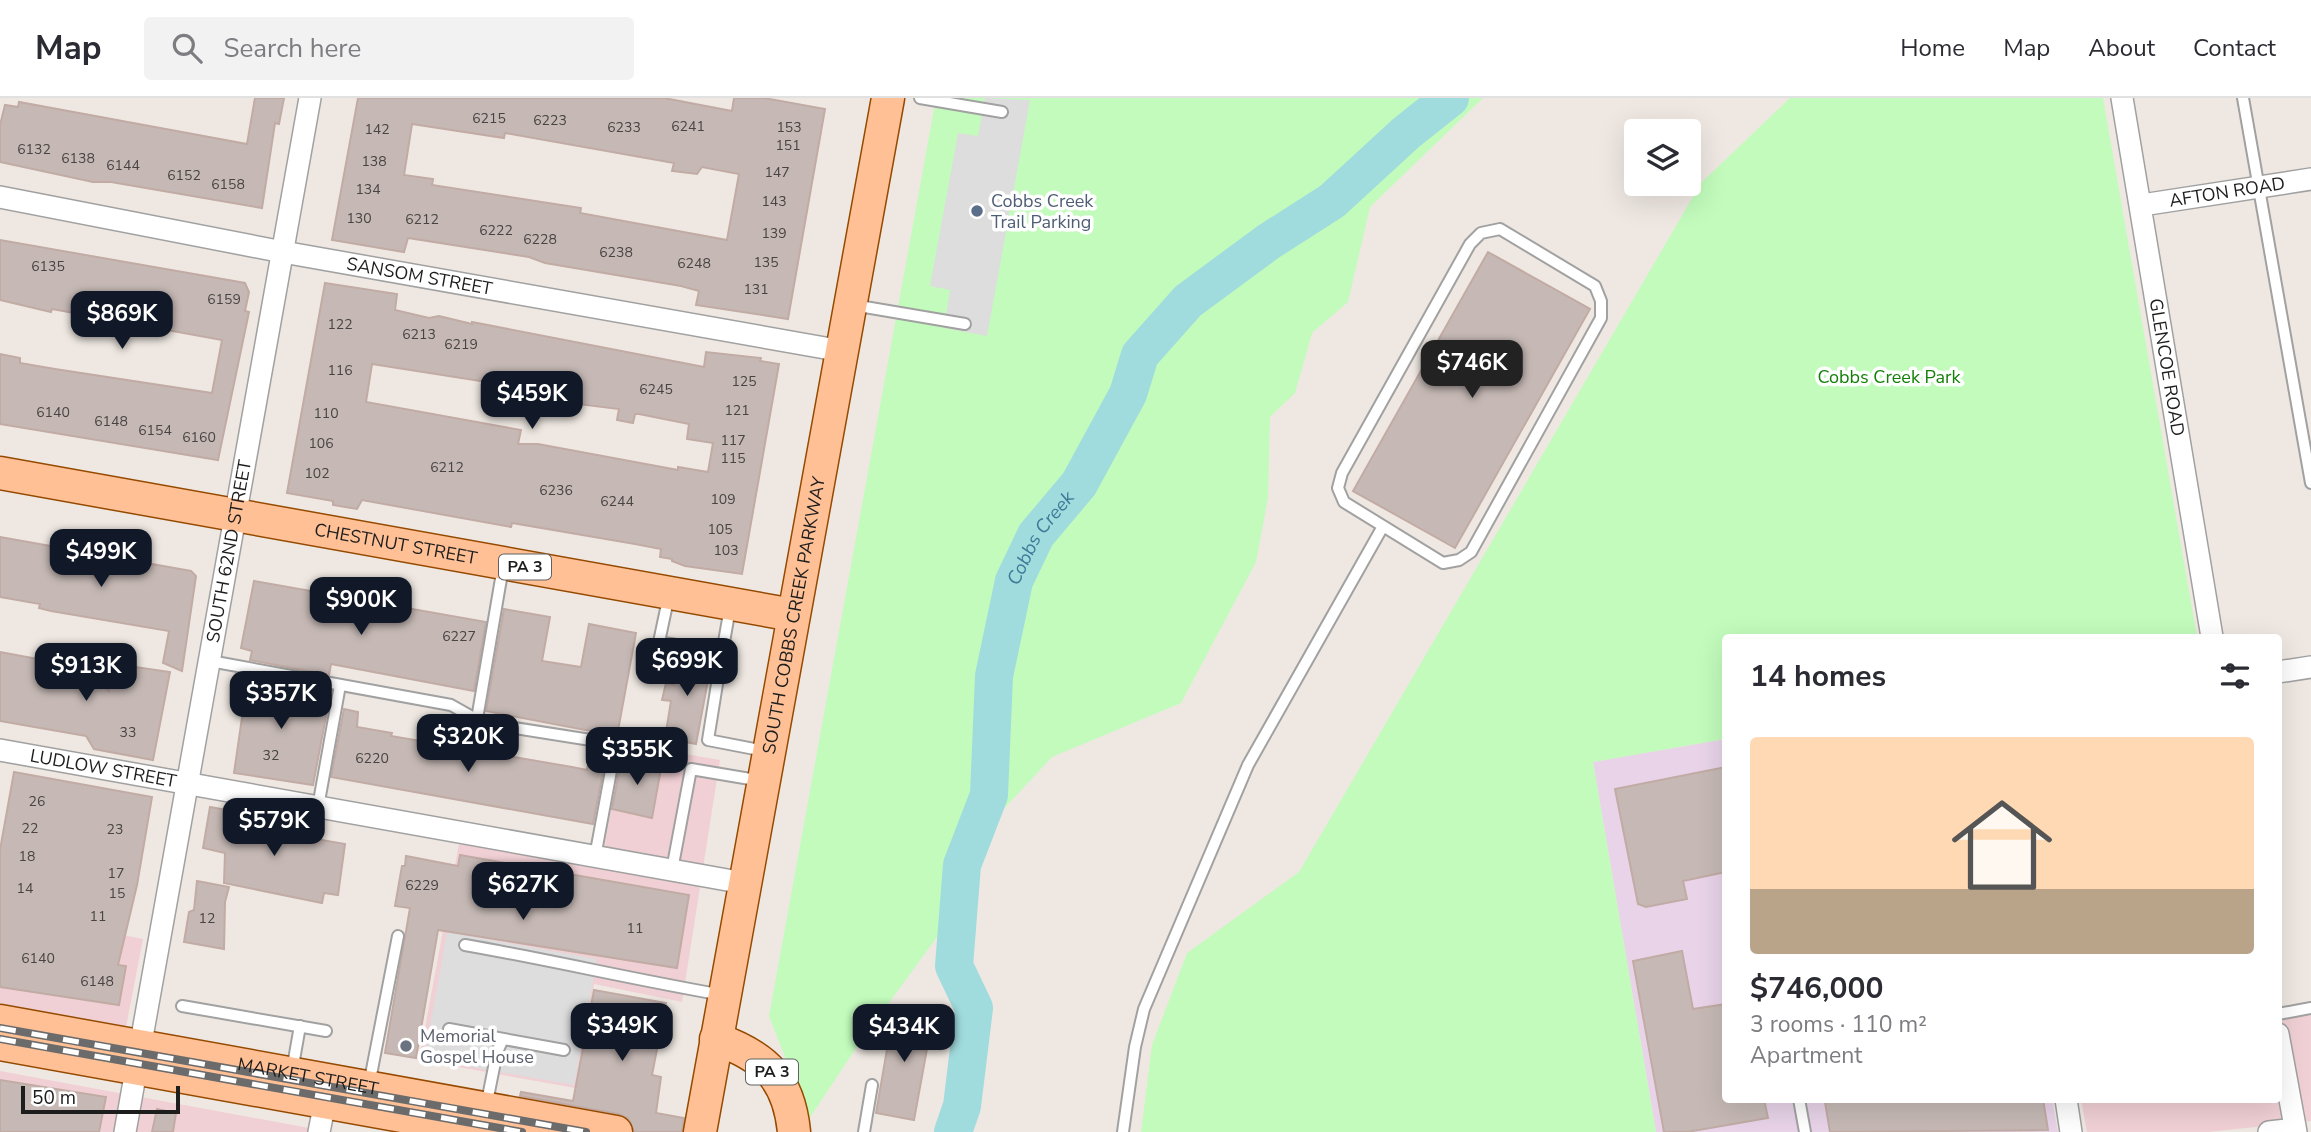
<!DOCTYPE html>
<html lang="en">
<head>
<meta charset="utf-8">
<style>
	:root { --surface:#fff; --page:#f2f2f3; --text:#2b2b33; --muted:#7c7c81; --line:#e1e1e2; --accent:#111827 }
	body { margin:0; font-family:"Nunito Sans",sans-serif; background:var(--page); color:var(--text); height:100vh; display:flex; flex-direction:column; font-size:26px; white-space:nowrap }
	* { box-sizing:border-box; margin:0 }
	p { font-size:23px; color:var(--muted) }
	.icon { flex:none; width:38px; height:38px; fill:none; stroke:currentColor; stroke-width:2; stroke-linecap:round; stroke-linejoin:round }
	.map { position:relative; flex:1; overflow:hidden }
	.details { position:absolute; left:1722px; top:536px; width:560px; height:469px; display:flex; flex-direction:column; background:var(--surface); border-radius:7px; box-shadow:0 7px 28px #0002 }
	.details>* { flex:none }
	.fabs { position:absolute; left:1624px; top:21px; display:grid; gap:14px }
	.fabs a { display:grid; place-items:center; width:77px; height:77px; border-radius:7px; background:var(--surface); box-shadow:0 7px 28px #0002; font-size:35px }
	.scale { position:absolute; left:21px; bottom:18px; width:159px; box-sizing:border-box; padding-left:7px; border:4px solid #1d1d1d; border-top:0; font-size:19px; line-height:24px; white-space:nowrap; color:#1d1d1d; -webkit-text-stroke:5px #fff; paint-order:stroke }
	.price { position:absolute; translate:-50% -60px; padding:0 16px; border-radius:14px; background:var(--accent); color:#fff; font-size:23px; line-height:46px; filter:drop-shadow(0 2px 4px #0008) }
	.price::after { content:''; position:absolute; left:50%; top:42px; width:21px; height:16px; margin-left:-10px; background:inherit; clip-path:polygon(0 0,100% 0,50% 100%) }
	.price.active { background:#222; color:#fff }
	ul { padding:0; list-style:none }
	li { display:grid; align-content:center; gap:14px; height:371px; padding:0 28px }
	li span { display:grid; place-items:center; height:217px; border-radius:7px; color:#555 }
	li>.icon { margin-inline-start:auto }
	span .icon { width:126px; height:126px; fill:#fffc; stroke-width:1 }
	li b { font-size:30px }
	h2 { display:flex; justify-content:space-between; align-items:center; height:84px; padding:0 28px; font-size:30px }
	header { display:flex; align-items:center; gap:42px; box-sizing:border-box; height:98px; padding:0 35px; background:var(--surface); border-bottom:2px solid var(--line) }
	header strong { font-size:33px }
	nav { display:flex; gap:38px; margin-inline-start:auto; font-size:24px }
	.search { width:490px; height:63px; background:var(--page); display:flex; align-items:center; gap:18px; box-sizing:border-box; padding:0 24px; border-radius:7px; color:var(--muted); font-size:26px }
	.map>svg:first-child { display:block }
</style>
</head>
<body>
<header>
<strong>Map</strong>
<div class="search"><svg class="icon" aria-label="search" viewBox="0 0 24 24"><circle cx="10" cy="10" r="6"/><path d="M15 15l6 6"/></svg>Search here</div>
<nav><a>Home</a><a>Map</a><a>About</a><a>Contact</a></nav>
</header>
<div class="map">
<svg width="2311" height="1034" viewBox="0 0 2311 1034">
	<rect width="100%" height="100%" fill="#efe8e2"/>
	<!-- commercial -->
	<g fill="#f0d0d4">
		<path d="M622,645L720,662L682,904L594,886L575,990L419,962L459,746L601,769Z"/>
		<path d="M0,812L143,841L126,929L0,907Z"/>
		<path d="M2311,915V1023L2208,1034H2087L2081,1001H2278L2279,921Z"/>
		<path d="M0,973L331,1034H0Z"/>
	</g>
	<!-- industrial -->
	<path fill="#e8d3e8" d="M1725,641L1726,1001H2052L2058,1034H1656L1593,664Z"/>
	<!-- park -->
	<g fill="#c2fbbc">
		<path d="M936,0H1483L1370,109L1348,204L1312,235L1295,295L1270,319L1268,400L1256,464L1181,605L1052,659L987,729L961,806L856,950L809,1021L769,918Z"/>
		<path d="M1790,0H2103L2197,539H1726L1725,641L1593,664L1656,1034H1141L1152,947L1187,855L1299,774L1701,85Z"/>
	</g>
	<!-- parking -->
	<g fill="#ddd">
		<path d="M985,0L1030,2L987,238L944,230L950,192L930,188L958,35L978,38Z"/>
		<path d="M447,834L597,861L574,987L424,961Z"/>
	</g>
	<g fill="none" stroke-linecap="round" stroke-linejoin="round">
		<!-- river -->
		<path stroke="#a0dbde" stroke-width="38" id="s1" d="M953,1034L962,1008L974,910L954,868L962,767L989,697L994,578L1014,483L1036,437L1079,386L1128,296L1140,257L1188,203L1268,144L1332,103L1406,35L1450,0"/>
	</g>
	<!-- building -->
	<g fill="#c6b9b5" stroke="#c1aba4" stroke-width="2" fill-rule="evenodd">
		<path d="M255,0H284L279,26L275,25L262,110L111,84H93L0,64V27L5,7L18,9L19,4L247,46Z"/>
		<path d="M358,0H664L732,13L734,0H764L825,11L788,221L696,207L699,193L681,188L545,165L529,159L408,140L404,154L332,142ZM412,26L504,40L505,35L674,65L672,73L697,76L702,69L739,76L727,142L580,115L581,110L432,87L433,81L404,77Z"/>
		<path d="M0,142L245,185L249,194L245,213L249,214L218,362L0,326V256L20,260V265L55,271L212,295L222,242L52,211L51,214L0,202Z"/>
		<path d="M1488,154L1590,211L1455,450L1353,393Z"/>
		<path d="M325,185L397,196L395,212L429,220L439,218L472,226V224L704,269L706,254L761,260L760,263L779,266L742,476L685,468L672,463V461L660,459L661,451L635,446L512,425L511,429L362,402L357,411L333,407V403L287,395ZM372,266L506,287L522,292L521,299L619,311L617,322L633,325L635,316H639L689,326L687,341L713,345L708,374L678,369V372L538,346H518L521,332L366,304Z"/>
		<path d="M0,439L191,473L196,478L182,573L163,565L169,533L51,513L39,510L40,506L0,499Z"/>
		<path d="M254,483L486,524L474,593L331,566L329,577L250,562L252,553L241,550Z"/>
		<path d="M504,511L550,519L542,563L581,569L589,526L636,535L617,638L486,613Z"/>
		<path d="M0,554L75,568L109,593L114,566L170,574L153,662L94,651L86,638L0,623Z"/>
		<path d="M680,556L712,561L696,646L665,640L671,603L662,602L666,585L674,587Z"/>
		<path d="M248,578L326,592L323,607L328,608L313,687L234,675Z"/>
		<path d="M344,611L358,614L357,629L392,635L391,638L572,669L587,672L591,650L607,653L593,726L331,679Z"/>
		<path d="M622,658L662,665L652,720L612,711Z"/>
		<path d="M1726,669V774L1683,783L1687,801L1646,809L1638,806L1615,691Z"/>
		<path d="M14,674L152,699L137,787L118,867L126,868L119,907L0,889V752Z"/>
		<path d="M210,709L244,715L242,728L345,746L338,797L324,795L322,805L224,785L225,755L203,750Z"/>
		<path d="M460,757L689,797L677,870L438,832L416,960L385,955L410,810L395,808L402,768H405L406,758L458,768Z"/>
		<path d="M197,783L229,789L225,804L224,851L184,844L189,814L194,812Z"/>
		<path d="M1682,853L1693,911L1726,906V1001H1764L1768,1020L1687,1034H1664L1633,863Z"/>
		<path d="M594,892L666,905L652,977L661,979L656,1015L684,1020L682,1034H634L628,1020L619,1016L520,998L521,994L573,1003Z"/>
		<path d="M894,911L933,918L914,1022L876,1015Z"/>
		<path d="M0,982L106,999L99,1034H0Z"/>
		<path d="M1843,1001H2043L2048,1032L1830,1034L1825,1004Z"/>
		<path d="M157,1011L176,1015L173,1034H152Z"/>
	</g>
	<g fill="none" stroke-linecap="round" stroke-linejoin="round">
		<defs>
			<g id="service">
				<path d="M920,0L1002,14"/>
				<path d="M2243,0L2311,385"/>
				<path d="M1500,131L1595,188L1601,203V220L1471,454L1459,462L1443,465L1344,404L1338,390L1342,375L1470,146L1481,135Z"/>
				<path d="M853,207L965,226"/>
				<path d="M669,497L659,544L722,555L708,642L765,653"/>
				<path d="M722,555L730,510"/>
				<path d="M210,563L451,607L483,625L616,646L595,759"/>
				<path d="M477,621L503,469"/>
				<path d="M318,709L340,587"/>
				<path d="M672,772L691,671L762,683"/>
				<path d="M465,847C551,862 636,882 723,897"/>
				<path d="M182,908L326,933"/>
				<path d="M2278,916L2311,910"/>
				<path d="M449,931L564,952"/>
				<path d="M292,973L300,928"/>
				<path d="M369,987L398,838"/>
				<path d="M1799,1001L1805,1034"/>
				<path d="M486,1009L497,954L503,941"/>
				<path d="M864,1034L872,987"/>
				<path d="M1123,1034L1135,949L1144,911L1248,667L1382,430"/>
			</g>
			<g id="minor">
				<path id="s2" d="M2122,0L2212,539"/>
				<path id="s3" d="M0,99L283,154L842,253"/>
				<path id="s4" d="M2142,107L2311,81"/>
				<path d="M2278,574L2311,569"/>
				<path id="s5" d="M0,652L744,785"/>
				<path d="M2278,936L2296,1034"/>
				<path d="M2066,1001L2071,1034"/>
				<path id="s6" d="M125,1034L310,0"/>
				<path d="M319,1034L325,1004"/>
				<path d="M2269,1034L2294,1031"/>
			</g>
			<g id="primary">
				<path id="s7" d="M0,375L793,517"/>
				<path id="s8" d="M0,923L616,1034"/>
				<path d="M716,941C765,958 789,981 794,1034"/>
				<path d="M0,946L491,1034"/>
				<path id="s9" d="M700,1034L888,0"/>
			</g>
		</defs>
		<!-- service casing -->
		<use href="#service" stroke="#a1a1a1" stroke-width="14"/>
		<!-- minor casing -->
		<use href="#minor" stroke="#a1a1a1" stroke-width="24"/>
		<!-- primary casing -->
		<use href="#primary" stroke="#954a00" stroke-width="35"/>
		<!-- service -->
		<use href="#service" stroke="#fff" stroke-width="10"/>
		<!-- minor -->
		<use href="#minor" stroke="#fff" stroke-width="21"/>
		<!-- primary -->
		<use href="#primary" stroke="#ffc096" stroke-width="32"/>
		<defs>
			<g id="rail">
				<path d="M0,930L586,1034"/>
				<path d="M0,941L522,1034"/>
			</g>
		</defs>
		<!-- rail casing -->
		<use href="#rail" stroke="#6b6b6b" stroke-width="8"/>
		<!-- rail -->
		<use href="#rail" stroke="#fff" stroke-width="5" stroke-dasharray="16" stroke-linecap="butt"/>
	</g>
	<!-- markers -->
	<circle fill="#5c6f8a" stroke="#fff" stroke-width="2.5" cx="977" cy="113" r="7"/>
	<circle fill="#6b7280" stroke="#fff" stroke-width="2.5" cx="406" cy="948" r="7"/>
	<g text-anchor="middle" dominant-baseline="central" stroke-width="7" stroke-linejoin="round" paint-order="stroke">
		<!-- number labels -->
		<g font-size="14" fill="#474443">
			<text x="489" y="20">6215</text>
			<text x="550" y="22">6223</text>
			<text x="688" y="28">6241</text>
			<text x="624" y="29">6233</text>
			<text x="789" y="29">153</text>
			<text x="377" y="31">142</text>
			<text x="788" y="47">151</text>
			<text x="34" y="51">6132</text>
			<text x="78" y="60">6138</text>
			<text x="374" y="63">138</text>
			<text x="123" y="67">6144</text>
			<text x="777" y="74">147</text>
			<text x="184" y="77">6152</text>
			<text x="228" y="86">6158</text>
			<text x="368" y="91">134</text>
			<text x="774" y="103">143</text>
			<text x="359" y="120">130</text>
			<text x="422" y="121">6212</text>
			<text x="496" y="132">6222</text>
			<text x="774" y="135">139</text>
			<text x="540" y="141">6228</text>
			<text x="616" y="154">6238</text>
			<text x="766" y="164">135</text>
			<text x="694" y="165">6248</text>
			<text x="48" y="168">6135</text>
			<text x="756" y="191">131</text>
			<text x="224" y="201">6159</text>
			<text x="340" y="226">122</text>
			<text x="419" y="236">6213</text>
			<text x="461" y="246">6219</text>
			<text x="340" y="272">116</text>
			<text x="744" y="283">125</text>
			<text x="656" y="291">6245</text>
			<text x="737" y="312">121</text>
			<text x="53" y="314">6140</text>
			<text x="326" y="315">110</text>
			<text x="111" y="323">6148</text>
			<text x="155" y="332">6154</text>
			<text x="199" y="339">6160</text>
			<text x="733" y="342">117</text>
			<text x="321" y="345">106</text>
			<text x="733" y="360">115</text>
			<text x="447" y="369">6212</text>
			<text x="317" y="375">102</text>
			<text x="556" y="392">6236</text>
			<text x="723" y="401">109</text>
			<text x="617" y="403">6244</text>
			<text x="720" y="431">105</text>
			<text x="726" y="452">103</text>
			<text x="459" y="538">6227</text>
			<text x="128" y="634">33</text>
			<text x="271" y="657">32</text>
			<text x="372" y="660">6220</text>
			<text x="37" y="703">26</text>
			<text x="30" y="730">22</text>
			<text x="115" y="731">23</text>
			<text x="27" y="758">18</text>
			<text x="116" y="775">17</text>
			<text x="422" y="787">6229</text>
			<text x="25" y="790">14</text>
			<text x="117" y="795">15</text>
			<text x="98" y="818">11</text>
			<text x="207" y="820">12</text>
			<text x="635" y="830">11</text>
			<text x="38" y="860">6140</text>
			<text x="97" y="883">6148</text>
		</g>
		<!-- shield labels -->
		<g fill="#fff" stroke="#616161" stroke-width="2">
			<rect x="499" y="456.5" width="52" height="25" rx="5"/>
			<rect x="746" y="961.5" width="52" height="25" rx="5"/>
		</g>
		<g font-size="16" font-weight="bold" fill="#1d1d1d">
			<text x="525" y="469">PA 3</text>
			<text x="772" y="974">PA 3</text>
		</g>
		<!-- street labels -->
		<g font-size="18" fill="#1d1d1d" stroke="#fff">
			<text stroke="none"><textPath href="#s4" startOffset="86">AFTON ROAD</textPath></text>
			<text stroke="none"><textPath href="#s3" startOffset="427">SANSOM STREET</textPath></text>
			<text stroke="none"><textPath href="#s2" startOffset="273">GLENCOE ROAD</textPath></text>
			<text stroke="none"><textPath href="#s7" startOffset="402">CHESTNUT STREET</textPath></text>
			<text stroke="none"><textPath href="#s6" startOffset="590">SOUTH 62ND STREET</textPath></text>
			<text stroke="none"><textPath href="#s9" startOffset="525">SOUTH COBBS CREEK PARKWAY</textPath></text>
			<text stroke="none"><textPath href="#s5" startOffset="105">LUDLOW STREET</textPath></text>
			<text stroke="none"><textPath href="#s8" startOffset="313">MARKET STREET</textPath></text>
		</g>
		<!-- service labels -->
		<g font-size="18" fill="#4e5e75" stroke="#fff" text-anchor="start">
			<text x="991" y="103">Cobbs Creek<tspan x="991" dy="21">Trail Parking</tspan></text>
		</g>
		<!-- park labels -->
		<g font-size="18" fill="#127f07" stroke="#fff">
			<text x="1889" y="279">Cobbs Creek Park</text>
		</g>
		<!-- worship labels -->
		<g font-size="18" fill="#5b616d" stroke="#fff" text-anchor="start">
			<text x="420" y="938">Memorial<tspan x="420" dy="21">Gospel House</tspan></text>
		</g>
		<!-- water labels -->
		<g font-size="19" font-style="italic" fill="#3e7a98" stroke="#fff">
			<text stroke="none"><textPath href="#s1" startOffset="616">Cobbs Creek</textPath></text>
		</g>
	</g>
</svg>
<div class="fabs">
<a><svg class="icon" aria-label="layers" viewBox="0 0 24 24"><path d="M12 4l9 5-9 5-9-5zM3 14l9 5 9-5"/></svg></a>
</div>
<div class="scale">50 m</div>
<b class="price" style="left:122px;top:253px">$869K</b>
<b class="price active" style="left:1472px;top:302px">$746K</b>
<b class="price" style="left:532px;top:333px">$459K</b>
<b class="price" style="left:101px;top:491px">$499K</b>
<b class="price" style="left:361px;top:539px">$900K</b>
<b class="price" style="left:687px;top:600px">$699K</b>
<b class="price" style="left:86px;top:605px">$913K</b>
<b class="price" style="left:281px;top:633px">$357K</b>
<b class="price" style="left:468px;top:676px">$320K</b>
<b class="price" style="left:637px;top:689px">$355K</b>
<b class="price" style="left:274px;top:760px">$579K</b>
<b class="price" style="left:523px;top:824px">$627K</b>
<b class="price" style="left:622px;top:965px">$349K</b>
<b class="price" style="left:904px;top:966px">$434K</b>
<section class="details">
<h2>14 homes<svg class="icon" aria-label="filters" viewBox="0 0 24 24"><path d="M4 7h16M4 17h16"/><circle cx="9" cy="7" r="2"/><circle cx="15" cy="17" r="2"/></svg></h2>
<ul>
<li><span style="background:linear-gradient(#ffd9b3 70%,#b9a48a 0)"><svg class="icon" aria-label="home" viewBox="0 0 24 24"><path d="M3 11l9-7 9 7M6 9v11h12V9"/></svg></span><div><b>$746,000</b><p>3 rooms · 110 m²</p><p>Apartment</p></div></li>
</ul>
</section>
</div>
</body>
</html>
